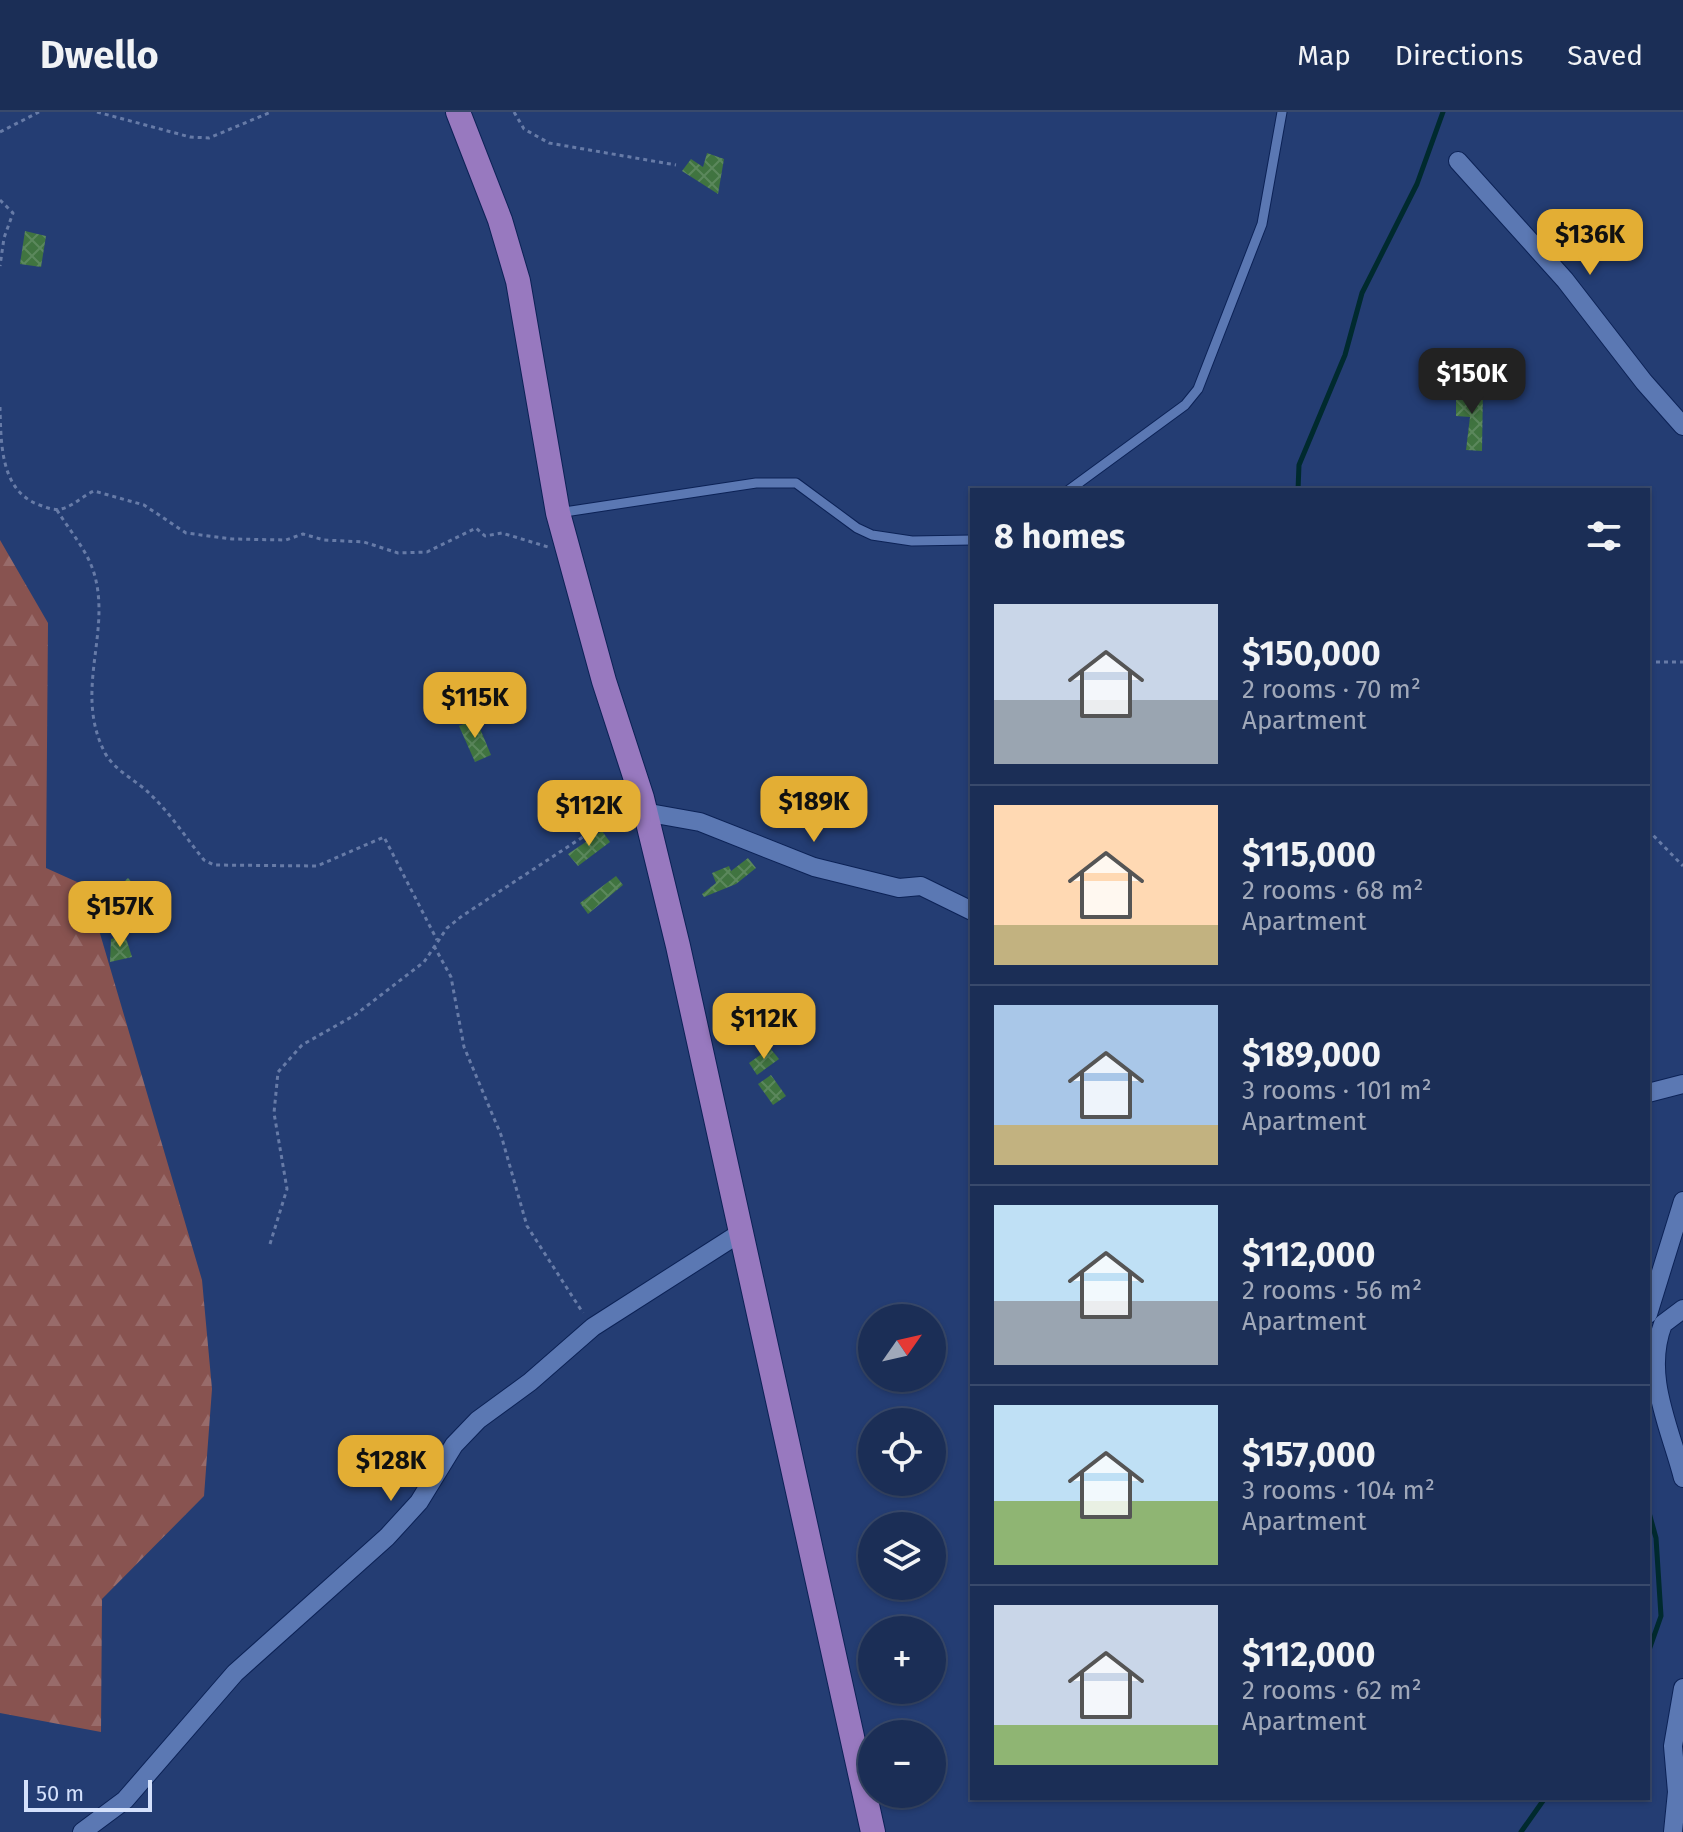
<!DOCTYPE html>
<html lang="en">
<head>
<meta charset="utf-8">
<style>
	:root { --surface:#1b2e56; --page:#283a60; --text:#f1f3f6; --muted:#a0a8b9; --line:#394a6c; --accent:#e3ae34 }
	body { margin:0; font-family:"Fira Sans",sans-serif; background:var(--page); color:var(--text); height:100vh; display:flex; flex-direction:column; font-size:30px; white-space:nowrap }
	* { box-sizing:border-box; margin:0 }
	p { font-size:26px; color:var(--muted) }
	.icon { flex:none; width:44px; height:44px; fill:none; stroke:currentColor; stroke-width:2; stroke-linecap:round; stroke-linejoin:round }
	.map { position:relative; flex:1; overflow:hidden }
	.drawer { position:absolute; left:970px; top:376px; width:680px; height:1312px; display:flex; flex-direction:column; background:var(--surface); border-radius:0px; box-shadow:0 2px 6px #0004,0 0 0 2px var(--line) }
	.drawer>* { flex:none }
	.needle { width:52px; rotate:56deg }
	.fabs { position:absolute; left:858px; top:1192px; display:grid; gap:16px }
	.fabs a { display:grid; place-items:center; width:88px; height:88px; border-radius:50%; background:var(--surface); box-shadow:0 2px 6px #0004,0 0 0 2px var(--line); font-size:40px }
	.scale { position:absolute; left:24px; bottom:20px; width:128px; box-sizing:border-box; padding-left:8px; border:4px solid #d4e1fc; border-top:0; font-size:22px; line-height:28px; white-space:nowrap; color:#d4e1fc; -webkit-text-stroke:6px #243d73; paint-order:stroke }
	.price { position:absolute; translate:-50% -68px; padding:0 18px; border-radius:16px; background:var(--accent); color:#111; font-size:26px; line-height:52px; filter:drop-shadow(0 2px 4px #0008) }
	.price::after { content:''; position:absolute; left:50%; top:48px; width:24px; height:18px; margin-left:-12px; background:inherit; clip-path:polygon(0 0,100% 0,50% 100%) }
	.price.selected { background:#222; color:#fff }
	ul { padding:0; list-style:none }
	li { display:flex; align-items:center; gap:24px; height:200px; padding:0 24px }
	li+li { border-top:2px solid var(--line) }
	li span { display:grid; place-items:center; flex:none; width:224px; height:160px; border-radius:0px; color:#555 }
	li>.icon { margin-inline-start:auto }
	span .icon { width:96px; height:96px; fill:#fffc; stroke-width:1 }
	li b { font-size:34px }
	h2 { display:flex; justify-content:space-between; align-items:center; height:96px; padding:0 24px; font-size:34px }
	header { display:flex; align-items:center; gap:48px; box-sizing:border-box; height:112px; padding:0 40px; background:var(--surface); border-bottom:2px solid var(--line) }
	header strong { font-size:38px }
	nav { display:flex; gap:44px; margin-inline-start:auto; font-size:28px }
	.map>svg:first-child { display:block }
</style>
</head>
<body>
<header>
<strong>Dwello</strong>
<nav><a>Map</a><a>Directions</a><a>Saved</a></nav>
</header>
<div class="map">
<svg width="1683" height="1720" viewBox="0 0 1683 1720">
	<defs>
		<pattern id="forest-firs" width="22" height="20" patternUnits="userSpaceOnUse" patternTransform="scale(2)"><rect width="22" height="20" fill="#885350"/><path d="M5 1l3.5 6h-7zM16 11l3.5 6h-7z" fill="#986b6a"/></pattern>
		<pattern id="building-cross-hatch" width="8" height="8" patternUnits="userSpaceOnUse" patternTransform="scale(2)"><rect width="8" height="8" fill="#407440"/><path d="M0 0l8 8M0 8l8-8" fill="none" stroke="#5b885c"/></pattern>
	</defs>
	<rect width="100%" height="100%" fill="#243d73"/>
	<!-- forest -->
	<path fill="url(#forest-firs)" d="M0,428L48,511L46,756L86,774L202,1168L212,1277L204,1384L102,1487L101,1620L0,1601Z"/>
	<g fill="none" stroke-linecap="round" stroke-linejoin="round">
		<!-- stream -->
		<g stroke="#002a2e" stroke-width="5">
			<path d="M1298,378L1299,353L1345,243L1362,181L1417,72L1443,0"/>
			<path d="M1648,1397L1656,1426L1661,1504L1648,1541"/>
			<path d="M1521,1720L1545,1686"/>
		</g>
	</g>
	<!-- building -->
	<g fill="url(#building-cross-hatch)">
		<path d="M707,41L724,47L718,82L682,59L691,47L703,55Z"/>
		<path d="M25,119L46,124L41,155L20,152Z"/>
		<path d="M1473,276H1483L1482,339L1466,338L1470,305L1456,304V281H1473Z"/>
		<path d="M476,607L491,643L475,650L459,614Z"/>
		<path d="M602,719L610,730L578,754L568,742Z"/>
		<path d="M748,746L756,756L736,772L704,785L702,782L716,771L712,761L729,754L731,759Z"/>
		<path d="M616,764L623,773L588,802L580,791Z"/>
		<path d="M128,766L140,779L119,798L107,785Z"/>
		<path d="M125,823L132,845L110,850L111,827Z"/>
		<path d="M770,936L779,947L757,963L749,951Z"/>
		<path d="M771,963L786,984L773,993L758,972Z"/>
	</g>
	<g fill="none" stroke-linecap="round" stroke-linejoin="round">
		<defs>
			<g id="lane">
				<path d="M1069,378L1185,293L1198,277L1262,112L1282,0"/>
				<path d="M558,401L756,371H796L857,416L872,423L912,429L972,428"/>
			</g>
			<g id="street">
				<path d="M1458,49L1565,168L1644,270L1683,314"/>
				<path d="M644,700L700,710L814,755L899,776L921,774L972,799"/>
				<path d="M1648,981L1683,972"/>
				<path d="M1683,1197L1663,1212C1643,1264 1670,1315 1683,1366"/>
				<path d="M1648,1202L1683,1089"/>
				<path d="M82,1720L125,1688L235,1561L387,1425L419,1390L454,1333L478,1308L530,1270L593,1215L740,1121"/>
				<path d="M1673,1720L1677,1680L1673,1634L1683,1576"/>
			</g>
			<path id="primary" d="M458,0L500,108L518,169L558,401L604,569L642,686L678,834L873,1720"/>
		</defs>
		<!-- lane casing -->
		<use href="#lane" stroke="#0c2256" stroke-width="11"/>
		<!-- street casing -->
		<use href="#street" stroke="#0c2256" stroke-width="20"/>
		<!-- primary casing -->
		<use href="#primary" stroke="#0c2256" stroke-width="26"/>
		<!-- path -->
		<g stroke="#677ba7" stroke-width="3" stroke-dasharray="4 4" stroke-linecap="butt">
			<path d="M97,0L190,25L209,26L271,0"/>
			<path d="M514,0L524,17L549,31L676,53"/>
			<path d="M0,20L39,0"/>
			<path d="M0,88L13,101L4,126L0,154"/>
			<path d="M0,295C1,330 0,377 37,392C45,395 54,399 61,397C74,394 82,384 94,379L144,393L186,421L232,427L286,428L303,422L324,428L364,430L398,441L427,440L476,416L485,424L502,421L548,435"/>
			<path d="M57,398C69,418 87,438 94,461C112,521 73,579 105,641C115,659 136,668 150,682C171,702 186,726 204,748L214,753L317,754L384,725L437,828"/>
			<path d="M1648,550H1683"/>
			<path d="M1648,718L1683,754"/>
			<path d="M434,834L451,865L464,935L501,1023L527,1114L583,1201"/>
			<path d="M270,1132L287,1077L274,1001L278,960L302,933L355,903L424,850L447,816L462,804L624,698"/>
		</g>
		<!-- lane -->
		<use href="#lane" stroke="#5b78b3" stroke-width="9"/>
		<!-- street -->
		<use href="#street" stroke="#5b78b3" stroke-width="18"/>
		<!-- primary -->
		<use href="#primary" stroke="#9879bf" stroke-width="24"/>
	</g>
</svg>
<div class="fabs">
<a><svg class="needle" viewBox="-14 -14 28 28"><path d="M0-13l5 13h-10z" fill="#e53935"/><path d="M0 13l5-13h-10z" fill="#a0a8b9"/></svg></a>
<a><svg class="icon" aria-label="locate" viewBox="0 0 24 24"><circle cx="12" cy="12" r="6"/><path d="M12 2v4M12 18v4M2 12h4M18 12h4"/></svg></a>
<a><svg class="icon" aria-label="layers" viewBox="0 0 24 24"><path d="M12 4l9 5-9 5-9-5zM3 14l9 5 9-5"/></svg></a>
<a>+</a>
<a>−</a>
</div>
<div class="scale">50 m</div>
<b class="price" style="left:1590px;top:165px">$136K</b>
<b class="price selected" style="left:1472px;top:304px">$150K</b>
<b class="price" style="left:475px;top:628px">$115K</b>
<b class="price" style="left:814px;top:732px">$189K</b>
<b class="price" style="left:589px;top:736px">$112K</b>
<b class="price" style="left:120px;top:837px">$157K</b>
<b class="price" style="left:764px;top:949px">$112K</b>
<b class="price" style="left:391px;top:1391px">$128K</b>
<section class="drawer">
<h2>8 homes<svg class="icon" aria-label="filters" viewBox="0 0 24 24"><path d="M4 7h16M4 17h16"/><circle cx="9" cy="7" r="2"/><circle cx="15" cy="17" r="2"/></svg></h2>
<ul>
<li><span style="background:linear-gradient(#c9d6e8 60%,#9aa5b1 0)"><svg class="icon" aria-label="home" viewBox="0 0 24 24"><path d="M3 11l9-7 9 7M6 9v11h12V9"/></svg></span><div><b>$150,000</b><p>2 rooms · 70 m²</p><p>Apartment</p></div></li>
<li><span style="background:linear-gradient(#ffd9b3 75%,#c2b280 0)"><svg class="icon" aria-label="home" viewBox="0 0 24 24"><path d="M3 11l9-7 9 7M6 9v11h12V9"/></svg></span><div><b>$115,000</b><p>2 rooms · 68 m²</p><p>Apartment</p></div></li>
<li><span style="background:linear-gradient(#a9c7e8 75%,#c2b280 0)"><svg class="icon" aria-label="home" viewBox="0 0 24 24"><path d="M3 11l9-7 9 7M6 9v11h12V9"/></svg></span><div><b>$189,000</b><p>3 rooms · 101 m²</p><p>Apartment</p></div></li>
<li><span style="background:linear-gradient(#bfe0f5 60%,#9aa5b1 0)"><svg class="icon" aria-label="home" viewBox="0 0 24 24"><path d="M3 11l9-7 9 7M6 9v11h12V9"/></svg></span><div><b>$112,000</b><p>2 rooms · 56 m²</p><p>Apartment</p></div></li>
<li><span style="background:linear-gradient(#bfe0f5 60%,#8fb573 0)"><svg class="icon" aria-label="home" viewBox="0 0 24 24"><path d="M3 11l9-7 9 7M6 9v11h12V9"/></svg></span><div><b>$157,000</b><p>3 rooms · 104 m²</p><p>Apartment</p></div></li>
<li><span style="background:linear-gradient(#c9d6e8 75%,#8fb573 0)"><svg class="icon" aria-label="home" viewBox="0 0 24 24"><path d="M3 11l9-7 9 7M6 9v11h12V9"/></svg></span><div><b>$112,000</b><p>2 rooms · 62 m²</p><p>Apartment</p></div></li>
</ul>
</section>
</div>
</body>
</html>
